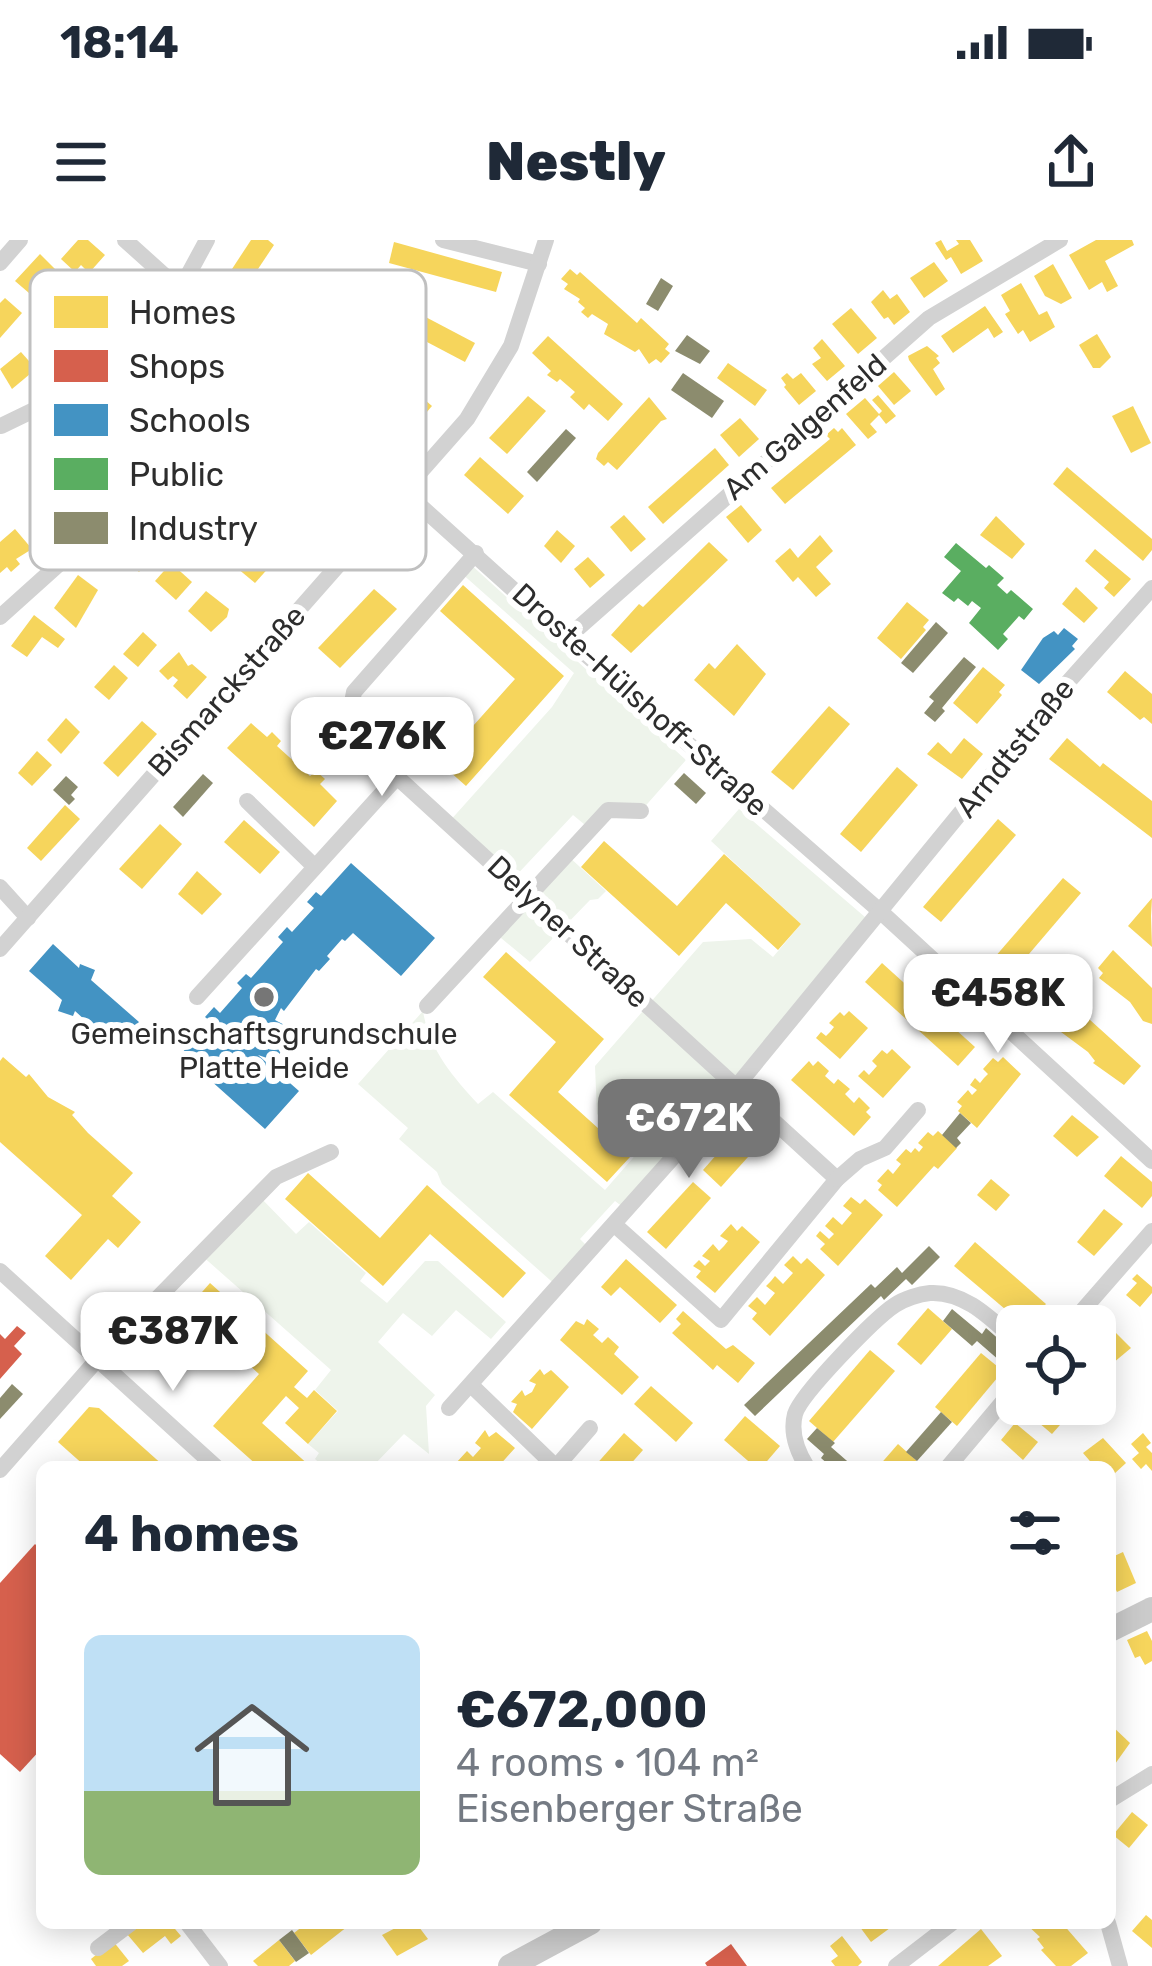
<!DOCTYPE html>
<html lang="en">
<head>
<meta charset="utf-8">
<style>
	:root { --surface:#fff; --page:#f6f6f7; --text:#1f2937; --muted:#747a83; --line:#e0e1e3; --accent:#767676 }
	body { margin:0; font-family:Rubik,sans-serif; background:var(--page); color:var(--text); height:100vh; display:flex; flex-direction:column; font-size:45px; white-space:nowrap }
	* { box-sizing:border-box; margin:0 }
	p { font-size:39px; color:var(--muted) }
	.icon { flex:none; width:66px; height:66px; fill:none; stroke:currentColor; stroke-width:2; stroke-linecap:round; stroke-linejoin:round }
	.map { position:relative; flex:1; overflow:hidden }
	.panel { position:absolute; left:36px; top:1221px; width:1080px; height:468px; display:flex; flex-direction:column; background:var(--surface); border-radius:18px; box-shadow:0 6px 30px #0003 }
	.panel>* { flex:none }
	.fabs { position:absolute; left:996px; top:1065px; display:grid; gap:24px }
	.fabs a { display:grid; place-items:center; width:120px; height:120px; border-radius:18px; background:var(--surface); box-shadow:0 6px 30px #0003; font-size:60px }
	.price { position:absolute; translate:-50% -102px; padding:0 27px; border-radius:24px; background:#fff; color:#222; font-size:39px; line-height:78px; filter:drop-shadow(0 3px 6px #0008) }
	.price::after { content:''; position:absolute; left:50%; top:72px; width:36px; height:27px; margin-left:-18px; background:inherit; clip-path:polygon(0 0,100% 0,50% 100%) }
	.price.current { background:var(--accent); color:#fff }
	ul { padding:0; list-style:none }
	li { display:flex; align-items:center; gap:36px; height:300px; padding:0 48px }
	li+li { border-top:3px solid var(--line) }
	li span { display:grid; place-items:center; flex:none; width:336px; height:240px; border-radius:18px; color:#555 }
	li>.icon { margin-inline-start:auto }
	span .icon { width:144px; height:144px; fill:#fffc; stroke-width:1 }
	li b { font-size:51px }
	h2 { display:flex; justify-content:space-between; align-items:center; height:144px; padding:0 48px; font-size:51px }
	.status { display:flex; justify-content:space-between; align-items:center; height:84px; padding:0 60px; background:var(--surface); direction:ltr }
	.status svg { height:33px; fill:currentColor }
	header { display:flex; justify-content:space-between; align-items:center; height:156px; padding:0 48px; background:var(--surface); font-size:54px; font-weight:800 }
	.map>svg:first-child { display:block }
</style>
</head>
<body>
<div class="status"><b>18:14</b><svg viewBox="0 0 49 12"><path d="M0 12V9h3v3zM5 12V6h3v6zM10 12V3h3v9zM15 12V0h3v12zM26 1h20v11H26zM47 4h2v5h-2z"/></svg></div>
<header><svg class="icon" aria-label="menu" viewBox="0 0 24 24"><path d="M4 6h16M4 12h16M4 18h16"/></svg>Nestly<svg class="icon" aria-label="share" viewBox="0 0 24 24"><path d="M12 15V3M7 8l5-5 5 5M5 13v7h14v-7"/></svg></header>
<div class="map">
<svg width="1152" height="1726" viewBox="0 0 1152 1726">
	<rect width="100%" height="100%" fill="#fff"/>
	<!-- green -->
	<g fill="#eef4eb">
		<path d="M468,322L686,520L641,571L608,570L590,589L573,575L511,641L448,583L552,467L574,433L460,332Z"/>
		<path d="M739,569L872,683L628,971L615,961L580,999L592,1011L559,1048L442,944L437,932L399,899L408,888L358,844L423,771C429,809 452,836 478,864L493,852L605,950L639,911L597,874L595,826L703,702L751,699L773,717L801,684L711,601Z"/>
		<path d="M567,615L606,651L598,659L590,660L530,722L495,693Z"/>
		<path d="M258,955L296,994L309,982L366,1033L360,1041L387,1063L425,1021H438L506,1082L491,1099L456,1070L432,1096L403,1073L378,1102L435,1155L426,1166L429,1214L404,1194L372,1227H324L315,1219L319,1213L308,1204L338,1171L315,1150L331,1130L200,1014Z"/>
	</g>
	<!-- homes -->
	<g fill="#f6d55c">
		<path d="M78,0H88L105,15L89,33L81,25L75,32L61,19Z"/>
		<path d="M251,0H268L274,5L250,41L232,29Z"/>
		<path d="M941,0L947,11L959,4L956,0H970L983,21L961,34L951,17L946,20L935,3Z"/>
		<path d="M1096,0H1132L1134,5L1105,21L1118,46L1107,52L1102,42L1089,50L1069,15Z"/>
		<path d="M394,2L502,32L496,52L389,23Z"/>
		<path d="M40,14L64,38L55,49L43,38L29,53L15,41Z"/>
		<path d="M934,22L948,41L924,58L910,38Z"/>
		<path d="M1053,24L1072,58L1061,64L1045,56L1034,36Z"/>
		<path d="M570,29L577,35L580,32L637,83L641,78L669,104L665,109L670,113L661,123L656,119L649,124L639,109L635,112L604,94L608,84L592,74L588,78L581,72L585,68L578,62L580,59L564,49L568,44L561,39Z"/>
		<path d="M1021,43L1039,75L1047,71L1055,87L1030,102L1023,90L1018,94L1005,74L1010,71L1001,55Z"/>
		<path d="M883,50L890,59L897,54L910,72L894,85L888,77L884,79L871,62Z"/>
		<path d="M5,58L22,73L0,98V63Z"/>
		<path d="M985,66L1003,92L994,98L988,88L953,113L941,96Z"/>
		<path d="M851,68L877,98L858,114L832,84Z"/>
		<path d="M418,73L475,103L465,122L408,92Z"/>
		<path d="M1097,94L1111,117L1100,128H1093L1079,105Z"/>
		<path d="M548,96L623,164L608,181L589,164L584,170L570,157L575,152L560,139L557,142L547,135L551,131L532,113Z"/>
		<path d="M822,99L845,126L827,141L812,124L821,118L813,108Z"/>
		<path d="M927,106L939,116L936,118L940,123L933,129L945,149L936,156L909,120L908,116Z"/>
		<path d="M21,112L36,129L12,149L0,129Z"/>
		<path d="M728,123L767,150L755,166L717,138Z"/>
		<path d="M392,132L432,166L419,181L379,147Z"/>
		<path d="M894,132L911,151L894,165L878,146Z"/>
		<path d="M787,133L793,139L801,133L816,151L799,165L784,147L786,145L781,138Z"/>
		<path d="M878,155L896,176L886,184L879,175L870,184L877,192L868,199L846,174L865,158L879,174L882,171L872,160Z"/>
		<path d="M528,156L546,171L507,214L489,198Z"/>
		<path d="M649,157L667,179L661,181L617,230L608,222L604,226L596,219L598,213Z"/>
		<path d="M1133,166L1151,203L1131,213L1112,176Z"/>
		<path d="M740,178L759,199L739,217L720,195Z"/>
		<path d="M834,188L838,192L842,188L856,205L785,264L771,248L830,199L826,195Z"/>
		<path d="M715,208L729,225L663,284L648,267Z"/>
		<path d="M480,217L524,256L508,274L464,235Z"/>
		<path d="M1067,227L1152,299V310L1143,321L1053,244Z"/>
		<path d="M741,265L762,290L748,303L726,277Z"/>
		<path d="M624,275L646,299L631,312L610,287Z"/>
		<path d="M996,276L1025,304L1012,319L980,295Z"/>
		<path d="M15,289L32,309L16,319L20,324L11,332L7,327L0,333V302Z"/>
		<path d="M134,289L158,311L139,332L115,311Z"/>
		<path d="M557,290L575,306L561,323L544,306Z"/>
		<path d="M820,295L833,311L816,327L831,344L816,357L798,337L793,342L775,321L790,308L798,318Z"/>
		<path d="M709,302L728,320L631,413L611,395L639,364L643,367Z"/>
		<path d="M255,308L272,324L255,343L237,328Z"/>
		<path d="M1095,309L1131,339L1114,357L1104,348L1109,342L1085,321Z"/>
		<path d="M588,317L605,335L590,348L574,329Z"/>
		<path d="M171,323L192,342L176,360L155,341Z"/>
		<path d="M78,335L98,350L76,388L54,368Z"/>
		<path d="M463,345L564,436L466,546L440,523L515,439L440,371Z"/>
		<path d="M1076,347L1098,368L1084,383L1062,364Z"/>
		<path d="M374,349L397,369L340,428L318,408Z"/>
		<path d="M206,351L229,369L227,377L211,392L188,371Z"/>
		<path d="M907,362L929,380L923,387L926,390L901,419L877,398Z"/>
		<path d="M34,375L65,399L58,408L42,397L27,417L11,406Z"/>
		<path d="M143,392L157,405L138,427L123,414Z"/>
		<path d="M737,404L766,434L734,476L694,440L709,423L715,429Z"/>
		<path d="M179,412L188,426L192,424L207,437L187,459L173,446L178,440L173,436L168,440L159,431Z"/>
		<path d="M114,425L128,438L109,460L94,447Z"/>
		<path d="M983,427L1005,445L999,452L1002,455L977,484L953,463Z"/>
		<path d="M1125,431L1152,454V484L1144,477L1140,480L1107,452Z"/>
		<path d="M829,466L850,484L793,550L771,532Z"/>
		<path d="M66,478L80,492L61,514L47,500Z"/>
		<path d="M142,481L157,494L118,537L103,523Z"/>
		<path d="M251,483L267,497L272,492L281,501L277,506L310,536L316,531L325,539L320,544L337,561L314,587L227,508Z"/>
		<path d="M964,498L983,514L962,539L927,514L938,502L951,514Z"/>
		<path d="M1067,498L1100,527L1103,523L1152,561V598L1049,519Z"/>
		<path d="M37,511L52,525L32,546L18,533Z"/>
		<path d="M897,527L918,545L861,612L840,594Z"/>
		<path d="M65,565L80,579L41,621L27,608Z"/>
		<path d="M998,579L1016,595L941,682L923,667Z"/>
		<path d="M244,580L280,612L260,634L224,602Z"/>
		<path d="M160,584L182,604L142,649L119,629Z"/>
		<path d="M604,601L677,666L724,614L801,684L778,710L726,663L679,716L581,627Z"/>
		<path d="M197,631L222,654L202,675L178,654Z"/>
		<path d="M1063,638L1081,653L1006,741L988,725Z"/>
		<path d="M1152,658L1151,676L1152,707L1128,686Z"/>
		<path d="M1113,710L1152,748V784L1143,781L1130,762L1099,738L1103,733L1098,728Z"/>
		<path d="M506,712L604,799L558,852L630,917L607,942L509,855L556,802L483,737Z"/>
		<path d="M882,723L975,807L958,826L865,742Z"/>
		<path d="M1069,761L1141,826L1124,845L1093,823L1095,821L1088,812L1061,792L1063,790L1052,781Z"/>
		<path d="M849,771L868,788L840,819L816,798L821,792L826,796L830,792L834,787L829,783L840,772L844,776Z"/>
		<path d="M892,809L911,827L883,858L858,836L864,830L869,835L877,826L872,821L882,810L887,814Z"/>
		<path d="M3,817L26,837L29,834L48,857L75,872L72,875L88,893L133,933L112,956L141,982L118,1008L108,999L71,1040L45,1016L82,975L0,902V821Z"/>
		<path d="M1003,817L1021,834L977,888L958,871L962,866L957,862L968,850L972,855L977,850L970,845L975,838L980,843L984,838L988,834L983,829L993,818L998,822Z"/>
		<path d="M809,821L813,826L818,821L829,831L825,836L834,844L838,839L850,849L845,854L854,863L859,857L870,868L866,872L871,877L854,896L791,840Z"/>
		<path d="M1072,875L1099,897L1077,917L1053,896Z"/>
		<path d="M748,879L767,896L721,947L703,930Z"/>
		<path d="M938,891L957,908L938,929L934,926L897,967L878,950L882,945L877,941L888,929L893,934L901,924L896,920L906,909L911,913L915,908L919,912L923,907L918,903L928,892L933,896Z"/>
		<path d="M1121,916L1152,942V956L1142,968L1104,936Z"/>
		<path d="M308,933L380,998L427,945L526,1033L503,1058L430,994L383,1046L285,959Z"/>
		<path d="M991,939L1010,955L996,971L977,955Z"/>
		<path d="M693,942L711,958L666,1009L647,992Z"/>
		<path d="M851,957L860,964L865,959L883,975L838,1026L820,1009L825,1004L816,996L820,991L829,999L834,994L825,986L833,977L842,985L852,973L843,966Z"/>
		<path d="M1104,969L1123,984L1094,1016L1077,1002Z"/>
		<path d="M731,984L737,991L742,986L760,1002L715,1053L696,1037L701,1031L693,1026L699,1020L705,1026L710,1021L702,1016L713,1004L719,1011L724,1006L728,1001L720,996Z"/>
		<path d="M975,1002L1046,1064L1025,1086L954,1026Z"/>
		<path d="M793,1016L801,1024L807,1018L825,1035L770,1096L752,1079L757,1073L748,1066L757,1057L765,1065L775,1053L766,1046L771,1041L775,1036L783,1044L793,1033L784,1025Z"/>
		<path d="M626,1019L677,1065L660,1083L620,1047L611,1056L601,1047Z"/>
		<path d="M1137,1034L1152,1047V1053L1140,1067L1126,1055L1137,1043L1132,1039Z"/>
		<path d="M210,1043L308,1131L294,1147L307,1158L314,1150L337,1171L308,1204L285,1183L299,1168L286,1156L262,1183L311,1227H259L213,1186L259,1134L187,1069Z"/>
		<path d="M928,1068L952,1089L921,1125L897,1104Z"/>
		<path d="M683,1071L726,1109L733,1105L755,1123L738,1143L717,1125L713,1130L672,1093L681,1084L676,1079Z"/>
		<path d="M587,1079L599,1089L593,1095L602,1103L608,1097L619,1107L614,1114L639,1137L622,1155L560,1100L576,1081L584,1085Z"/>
		<path d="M1106,1083L1131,1108L1113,1123L1095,1105V1093Z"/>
		<path d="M870,1110L895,1131L833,1202L809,1181Z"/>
		<path d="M981,1113L1003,1131L957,1186L935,1167Z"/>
		<path d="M540,1129L544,1135L551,1130L569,1147L532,1189L513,1172L517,1164L511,1162L522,1150L525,1156L532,1152L536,1144L529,1141Z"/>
		<path d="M651,1146L693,1183L676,1202L634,1164Z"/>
		<path d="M1031,1164H1052L1067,1177L1052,1194L1025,1171Z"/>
		<path d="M89,1167L99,1168L165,1227H86L58,1202Z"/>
		<path d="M745,1176L780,1206L762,1227H755L724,1200Z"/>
		<path d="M1015,1183L1038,1202L1023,1220L1001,1200Z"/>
		<path d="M485,1190L489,1197L496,1192L515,1208L498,1227L460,1226L456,1223L467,1211L473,1217L481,1208L475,1203Z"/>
		<path d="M624,1193L643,1210L628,1227H594Z"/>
		<path d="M1143,1193L1151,1203L1146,1207L1152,1213V1231L1146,1224L1141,1229L1132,1219L1139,1213L1131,1204Z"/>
		<path d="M1103,1198L1126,1223L1114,1234L1110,1235V1227H1095L1083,1213Z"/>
		<path d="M898,1204L919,1223L916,1227H878Z"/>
		<path d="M1123,1312L1136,1343L1117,1352L1110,1338V1318Z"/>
		<path d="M1147,1391L1152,1401V1421L1145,1425L1140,1416L1135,1418L1127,1400Z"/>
		<path d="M1110,1484L1130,1503L1110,1531Z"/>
		<path d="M1132,1572L1148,1585L1129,1608L1113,1595Z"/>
		<path d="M1146,1675L1152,1680V1708L1132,1691Z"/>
		<path d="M141,1683H170L181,1696L171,1704L165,1696L143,1713L127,1694Z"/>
		<path d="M307,1683H352L311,1715L294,1693Z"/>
		<path d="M405,1683H416L428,1699L397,1716L382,1695Z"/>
		<path d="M857,1683H886L890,1688L871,1702Z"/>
		<path d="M1025,1683H1062L1088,1713L1071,1726H1056L1041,1710L1044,1708L1037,1699L1040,1697Z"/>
		<path d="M981,1689L1002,1716L988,1726H938Z"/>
		<path d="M842,1696L862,1722L858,1726H835L831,1721L838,1716L830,1706Z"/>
		<path d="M279,1700L295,1721L289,1726H258L253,1721Z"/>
		<path d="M113,1701L129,1721L122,1726H96L91,1719Z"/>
	</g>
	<!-- shops -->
	<g fill="#d6604d">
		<path d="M17,1086L26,1093L14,1106L22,1114L0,1139V1094L5,1099Z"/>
		<path d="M35,1304L42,1311V1508L20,1532L0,1514V1343Z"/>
		<path d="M731,1704L747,1726H707L705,1723Z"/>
	</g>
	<!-- schools -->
	<g fill="#4393c3">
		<path d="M1064,388L1078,399L1072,406L1075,409L1039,444L1021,430L1043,398L1054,391L1058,395Z"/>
		<path d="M351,623L435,698L401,736L353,693L345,701L342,699L327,716L330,719L319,731L316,729L284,771L281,768L275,780L292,789L276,821L258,815L299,851L265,889L181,814L210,781L205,777L214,767L220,773L242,748L237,743L246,734L251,738L283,702L278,697L287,687L292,692L314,668L307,662L316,652L321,656Z"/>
		<path d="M53,704L79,728L80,724L95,730L91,740L139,782L116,808L75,771L73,776L58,771L62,760L29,731Z"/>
	</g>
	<!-- public -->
	<path fill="#5aae61" d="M956,303L986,328L989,325L1004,338L997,345L1007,354L1011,350L1033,369L1024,380L1019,376L1003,394L1008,399L998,410L969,383L981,368L972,361L968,366L958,358L954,362L942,353L961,331L944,317Z"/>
	<!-- industry -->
	<g fill="#8c8c6e">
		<path d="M661,38L673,46L658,71L646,64Z"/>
		<path d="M687,95L710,111L700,124L675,111Z"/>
		<path d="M683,133L724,161L712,178L671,150Z"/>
		<path d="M566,189L576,198L537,242L527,232Z"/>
		<path d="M936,382L948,393L913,433L901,423Z"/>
		<path d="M964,417L976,427L942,468L945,471L935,482L924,473L934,461L929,457Z"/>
		<path d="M684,533L706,553L696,564L674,544Z"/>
		<path d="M203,534L213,543L183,577L173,567Z"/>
		<path d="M66,536L78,547L71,555L75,559L69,565L53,550Z"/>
		<path d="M960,873L971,883L957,898L961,903L956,908L942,895Z"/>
		<path d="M929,1006L940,1017L912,1045L906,1039L884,1060L881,1056L755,1176L744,1165L871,1044L875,1048L897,1027L902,1033Z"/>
		<path d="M952,1069L982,1094L986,1088L1010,1109L1000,1121L977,1101L972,1106L943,1081Z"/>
		<path d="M12,1144L23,1154L0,1179V1158Z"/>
		<path d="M941,1172L952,1182L917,1221L906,1212Z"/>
		<path d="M817,1188L835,1203L831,1207L854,1227H831L821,1218L824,1214L807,1199Z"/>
		<path d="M292,1690L309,1713L296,1722L279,1700Z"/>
	</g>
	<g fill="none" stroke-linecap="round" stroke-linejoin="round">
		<!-- street -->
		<g stroke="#d2d2d2" stroke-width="16">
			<path d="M125,0L567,398L881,672L1152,921"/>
			<path d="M443,0L539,24"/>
			<path d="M0,23L20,0"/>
			<path d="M181,48L207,0"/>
			<path d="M1,186L34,170"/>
			<path d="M476,313L354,452C345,488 374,512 397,537L837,939L721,1080L616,986"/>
			<path d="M0,377L69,315"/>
			<path d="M567,398L929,78L1060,0"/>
			<path d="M247,561L314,626"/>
			<path d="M0,647L28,678"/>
			<path d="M0,709L467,179L511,106L546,0"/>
			<path d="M197,757L397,537"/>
			<path d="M427,766L608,570L641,571"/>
			<path d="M837,939L860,919L885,908L918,870"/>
			<path d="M0,1031L216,1227"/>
			<path d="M1069,1086L1152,991"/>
			<path d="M471,1145L556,1227L590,1188"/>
			<path d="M449,1168L736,847L1061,450L1152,348"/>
			<path d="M807,1227C797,1211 790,1193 795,1174C801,1154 875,1078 895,1065C904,1059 919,1054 930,1053C966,1051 993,1081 1017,1102"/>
			<path d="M948,1227L1017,1145"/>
			<path d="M0,1230L96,1121L276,937L331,912"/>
			<path d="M1110,1560L1152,1534"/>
			<path d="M187,1683L220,1726"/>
			<path d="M1108,1683L1120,1726"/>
			<path d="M98,1708L131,1683"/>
			<path d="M896,1726L952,1683"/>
		</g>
		<!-- secondary -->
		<g stroke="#cbcbcb" stroke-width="24">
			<path d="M1110,1390L1152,1369"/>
			<path d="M510,1726L590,1683"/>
		</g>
	</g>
	<!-- markers -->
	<circle fill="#767676" stroke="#fff" stroke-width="4.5" cx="264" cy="757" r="12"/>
	<g text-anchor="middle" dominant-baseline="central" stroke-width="12" stroke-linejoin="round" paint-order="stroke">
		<!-- street labels -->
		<g font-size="30" fill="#2d2d2d" stroke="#fff">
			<text transform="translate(805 187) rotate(-41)">Am Galgenfeld</text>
			<text transform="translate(227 451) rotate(-48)">Bismarckstraße</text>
			<text transform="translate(640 460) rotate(42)">Droste-Hülshoff-Straße</text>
			<text transform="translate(1015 508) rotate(-51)">Arndtstraße</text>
			<text transform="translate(568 692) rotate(43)">Delyner Straße</text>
		</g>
		<!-- poi labels -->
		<g font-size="30" fill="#2d2d2d" stroke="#fff">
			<text x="264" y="794">Gemeinschaftsgrundschule<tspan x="264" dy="34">Platte Heide</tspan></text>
		</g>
	</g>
	<!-- legend -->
	<rect x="30" y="30" width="396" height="300" rx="18" fill="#fff" stroke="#c0c0c0" stroke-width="3"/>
	<rect x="54" y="56" width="54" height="32" fill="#f6d55c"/>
	<rect x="54" y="110" width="54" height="32" fill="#d6604d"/>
	<rect x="54" y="164" width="54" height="32" fill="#4393c3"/>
	<rect x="54" y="218" width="54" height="32" fill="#5aae61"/>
	<rect x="54" y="272" width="54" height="32" fill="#8c8c6e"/>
	<g font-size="33" fill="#2d2d2d">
		<text x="129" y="84">Homes</text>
		<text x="129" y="138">Shops</text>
		<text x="129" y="192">Schools</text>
		<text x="129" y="246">Public</text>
		<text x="129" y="300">Industry</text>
	</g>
</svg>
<div class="fabs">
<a><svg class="icon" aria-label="locate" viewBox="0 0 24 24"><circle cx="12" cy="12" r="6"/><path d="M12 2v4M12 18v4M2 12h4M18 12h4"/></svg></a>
</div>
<b class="price" style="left:382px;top:559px">€276K</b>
<b class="price" style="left:998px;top:816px">€458K</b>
<b class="price current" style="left:689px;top:941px">€672K</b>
<b class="price" style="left:173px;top:1154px">€387K</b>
<section class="panel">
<h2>4 homes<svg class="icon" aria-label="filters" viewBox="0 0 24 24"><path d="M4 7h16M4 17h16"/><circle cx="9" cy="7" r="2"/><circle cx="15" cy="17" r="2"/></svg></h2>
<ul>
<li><span style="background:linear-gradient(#bfe0f5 65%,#8fb573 0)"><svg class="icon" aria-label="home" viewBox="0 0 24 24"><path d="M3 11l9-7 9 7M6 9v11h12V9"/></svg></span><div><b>€672,000</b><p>4 rooms · 104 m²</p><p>Eisenberger Straße</p></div></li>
</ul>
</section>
</div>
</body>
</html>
